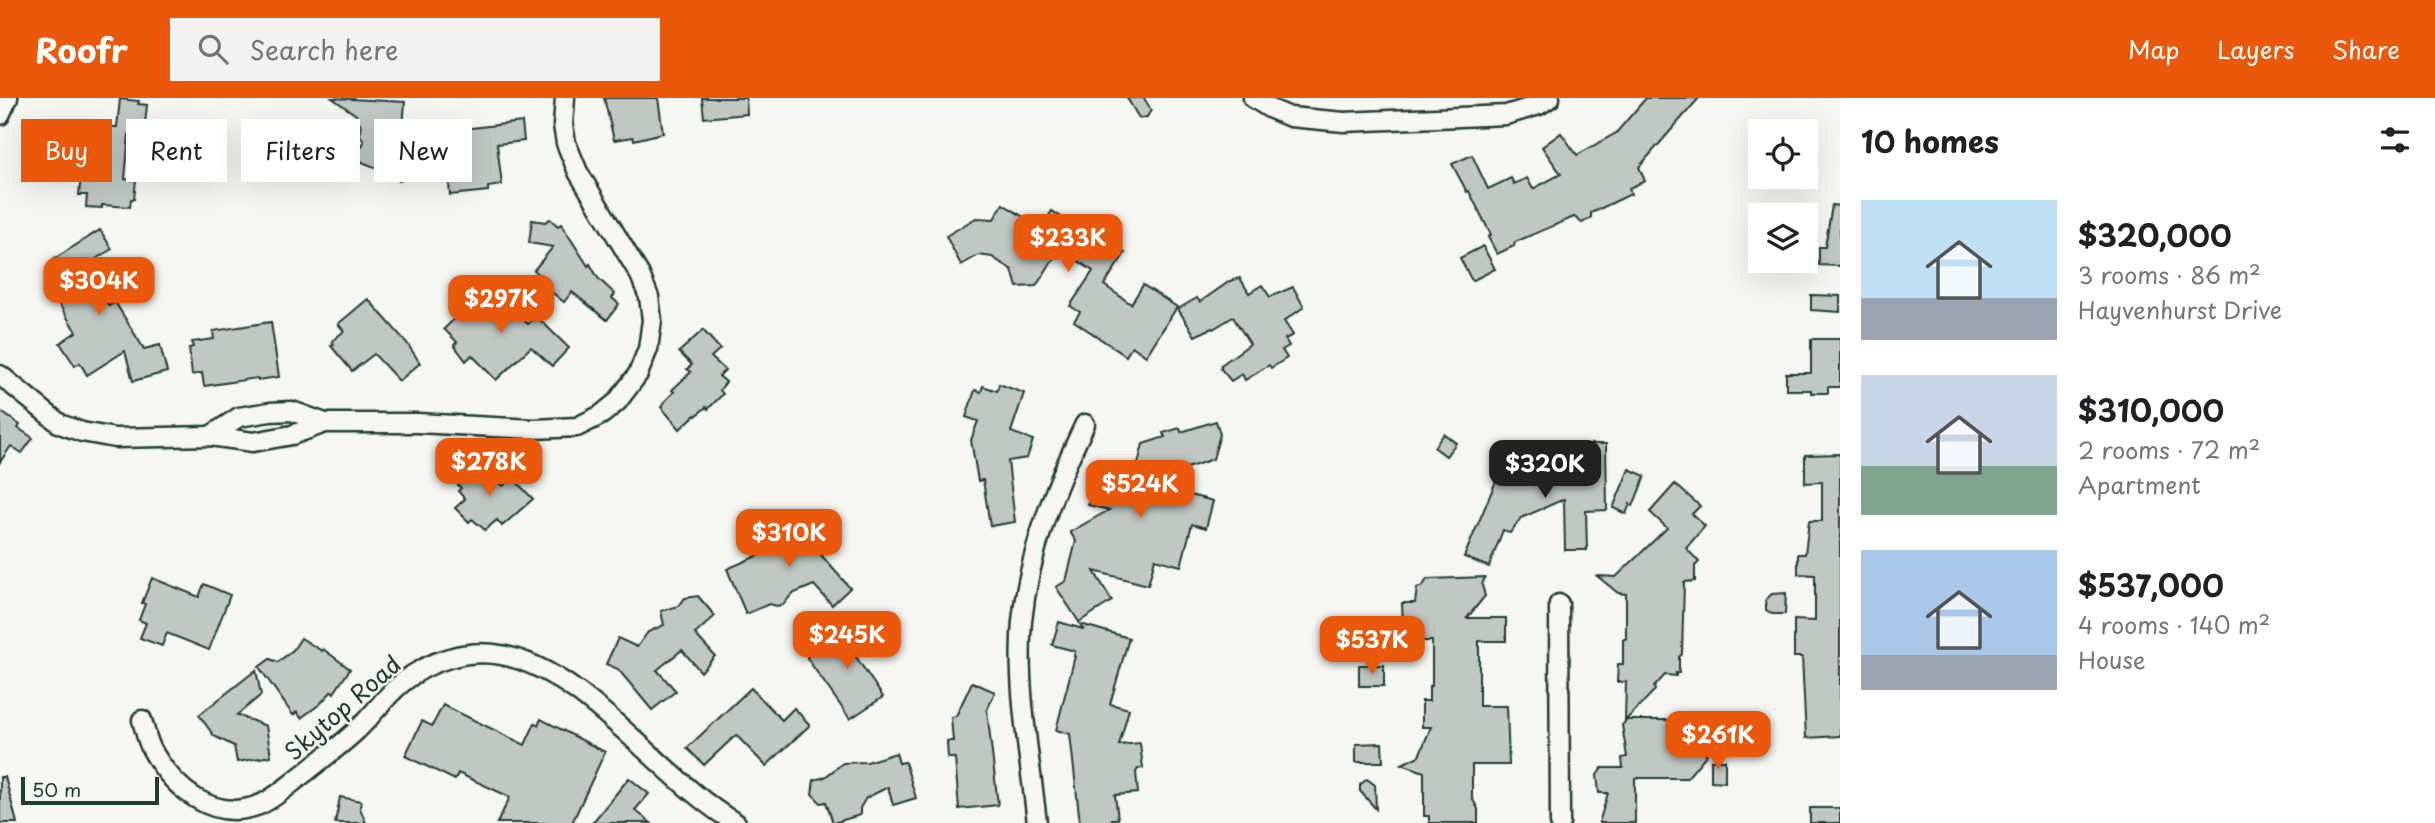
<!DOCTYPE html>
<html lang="en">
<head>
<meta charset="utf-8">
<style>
	:root { --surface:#fff; --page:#f2f2f2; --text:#202124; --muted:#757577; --accent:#ea580c }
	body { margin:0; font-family:"Playpen Sans",sans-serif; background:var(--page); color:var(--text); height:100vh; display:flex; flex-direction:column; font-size:26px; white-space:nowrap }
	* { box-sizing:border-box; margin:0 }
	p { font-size:23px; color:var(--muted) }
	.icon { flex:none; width:38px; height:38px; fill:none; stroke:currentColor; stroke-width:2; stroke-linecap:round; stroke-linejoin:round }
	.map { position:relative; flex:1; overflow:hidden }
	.sheet { display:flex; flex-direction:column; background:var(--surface); width:595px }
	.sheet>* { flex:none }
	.banner { position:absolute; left:21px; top:21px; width:665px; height:63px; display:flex; gap:14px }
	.fabs { position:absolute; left:1748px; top:21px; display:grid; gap:14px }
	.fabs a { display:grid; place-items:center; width:70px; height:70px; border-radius:0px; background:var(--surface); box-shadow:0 7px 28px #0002; font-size:35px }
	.scale { position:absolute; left:21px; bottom:18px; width:138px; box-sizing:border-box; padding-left:7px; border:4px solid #1f3d34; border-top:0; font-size:19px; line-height:24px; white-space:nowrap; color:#1f3d34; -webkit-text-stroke:5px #f6f6f2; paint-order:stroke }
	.price { position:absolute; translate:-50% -60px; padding:0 16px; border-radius:14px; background:var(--accent); color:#fff; font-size:23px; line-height:46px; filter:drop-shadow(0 2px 4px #0008) }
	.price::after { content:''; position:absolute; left:50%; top:42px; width:21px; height:16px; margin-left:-10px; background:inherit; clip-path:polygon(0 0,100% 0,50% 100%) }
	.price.active { background:#222; color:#fff }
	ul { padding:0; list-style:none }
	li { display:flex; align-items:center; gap:21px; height:175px; padding:0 21px }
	li span { display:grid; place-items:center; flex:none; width:196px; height:140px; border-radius:0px; color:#555 }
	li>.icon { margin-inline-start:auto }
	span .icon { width:84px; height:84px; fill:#fffc; stroke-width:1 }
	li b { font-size:30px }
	h2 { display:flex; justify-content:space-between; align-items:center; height:84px; padding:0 21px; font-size:30px }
	.pill { padding:0 24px; border-radius:0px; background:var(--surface); box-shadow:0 7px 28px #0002; font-size:24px; line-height:63px }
	.pill.active { background:var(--accent); color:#fff }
	header { display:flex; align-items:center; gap:42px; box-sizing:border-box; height:98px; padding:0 35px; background:var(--accent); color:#fff }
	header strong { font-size:33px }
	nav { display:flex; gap:38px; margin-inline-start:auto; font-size:24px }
	.search { width:490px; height:63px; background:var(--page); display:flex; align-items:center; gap:18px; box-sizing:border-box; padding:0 24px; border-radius:0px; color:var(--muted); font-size:26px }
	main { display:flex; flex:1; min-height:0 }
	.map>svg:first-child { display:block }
</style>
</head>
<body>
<header>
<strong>Roofr</strong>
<div class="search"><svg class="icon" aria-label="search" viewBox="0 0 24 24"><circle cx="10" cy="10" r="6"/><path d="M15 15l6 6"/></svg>Search here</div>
<nav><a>Map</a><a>Layers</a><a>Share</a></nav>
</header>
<main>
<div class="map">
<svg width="1840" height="725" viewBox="0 0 1840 725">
	<rect width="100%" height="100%" fill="#f6f6f2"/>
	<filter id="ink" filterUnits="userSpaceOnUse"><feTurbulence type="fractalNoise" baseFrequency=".0143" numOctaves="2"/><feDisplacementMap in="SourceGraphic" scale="14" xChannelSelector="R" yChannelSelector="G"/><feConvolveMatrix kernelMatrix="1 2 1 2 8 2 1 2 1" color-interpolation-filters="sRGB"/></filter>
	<g filter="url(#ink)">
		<!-- building -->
		<g fill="#c1c8c3" stroke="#1f3d34" stroke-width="2">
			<path d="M332,0L405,4L403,29L407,39L422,45L409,79L399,83L397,78L362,64L358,55L364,44L360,37L361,28L356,17Z"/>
			<path d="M604,0H658L663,35L634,42L633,39L614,42Z"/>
			<path d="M702,0H746L747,16L704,20Z"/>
			<path d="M1127,0H1144L1151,12L1147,19L1139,20Z"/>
			<path d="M1646,0H1699L1639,69L1645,83L1629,90L1631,96L1591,115V120L1582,125L1574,119L1515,144L1514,148L1497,156L1488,139L1491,137L1469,93L1467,94L1452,66L1472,57L1488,91L1511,80L1514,86L1527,80L1533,91L1561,76L1542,49L1561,35L1577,57L1616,35Z"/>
			<path d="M120,1L139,3L138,6L147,7L144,36L129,35L125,81L136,82L134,101H131L130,109L102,107V110L86,109L87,97H79L81,78H84L88,36L92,37L93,29H117Z"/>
			<path d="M522,24L524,43L497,46L502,87L488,89V93L450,97L449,86L439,79L447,71L446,63L458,62L455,32Z"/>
			<path d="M1003,106L1041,130L1052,113L1104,148L1106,145L1109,147L1110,145L1125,155L1104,187L1131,206L1143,187L1177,209L1146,258L1132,248L1126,258L1074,223L1080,214L1070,208L1093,173L1060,151L1036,188L1017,189L1012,172L992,159L979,157L961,167L946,138L976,120L994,121Z"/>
			<path d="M1832,107L1840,108V168L1819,167V149H1825Z"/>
			<path d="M550,121L558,128L561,126L588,168L590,166L598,180L615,196L612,200L619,206L607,222L572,194L564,204L539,184L543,180L534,172L553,149L529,145L532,122L545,124Z"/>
			<path d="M100,132L112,151L84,168L109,208L115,204L144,251L160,247L167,274L133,283L125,253L87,277L80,265L75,268L60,245L76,234L59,206L61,204L51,187L65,178L54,161Z"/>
			<path d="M1483,148L1495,171L1472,183L1460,160Z"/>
			<path d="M1240,180L1249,195L1262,187L1270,199L1293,189L1304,209L1284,223L1293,237L1285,241L1289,248L1282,252L1287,260L1271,270L1269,267L1245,282L1242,276L1231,283L1221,271V267L1250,246L1233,219L1213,231L1212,230L1195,238L1178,211L1197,200L1200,204L1230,183Z"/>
			<path d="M483,192L492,200L497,195L528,226L536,218L569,250L552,268L531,249L496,282L472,257L466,263L454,247L457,244L444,231Z"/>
			<path d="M1811,197L1840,198V214L1811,212Z"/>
			<path d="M368,201L407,245L420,265L399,283L374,256L352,273L331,248L334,246L332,243L344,233L338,226Z"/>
			<path d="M271,224L279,279L258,282L257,280L204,288L202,275L192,277L189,250L193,249L192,244L214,241L213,233Z"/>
			<path d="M703,232L720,251L711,259L725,272L719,278L726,284L720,292L723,296L708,311L706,309L696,318L695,317L680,331L661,309L664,306L663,305L674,294L672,292L691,274L687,271L692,267L679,254Z"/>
			<path d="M1811,241H1840V289H1828V295H1811V292H1786V275H1811Z"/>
			<path d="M999,286L1024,295L1011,334L1033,342L1027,360L1008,363L1015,424L990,428L983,382L978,383L971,342L978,323L966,319L975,292L981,294L983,288L997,293Z"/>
			<path d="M0,313L20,327L18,330L33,340L22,355L11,348L0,364Z"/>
			<path d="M1216,323L1220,336L1213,361L1181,372L1175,393L1213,403L1206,430L1192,426L1181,468L1155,461L1148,487L1094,473L1112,503L1079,524L1056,489L1066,483L1076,443L1070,434L1109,412L1088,407L1094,385L1131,394L1143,346L1165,339L1163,335L1180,330L1181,334Z"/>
			<path d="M1444,336L1456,345L1446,358L1434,349Z"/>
			<path d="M1591,346H1606L1607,412L1586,413L1587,452H1565L1564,401L1521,420L1510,435L1503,432L1489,469L1464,459L1496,383L1532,368L1537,372L1547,361L1567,381L1566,350L1591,349Z"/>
			<path d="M1840,356V638L1806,640L1802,559H1794V522L1815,523V477L1798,476V456H1805L1809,423H1822V384L1805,385V357Z"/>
			<path d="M472,365L491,382L494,379L503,388L513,380L533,401L502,428L497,422L485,432L472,421L469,424L455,410L465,401L458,393L461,390L454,383Z"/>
			<path d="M1629,371L1645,378L1633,408L1630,406L1626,416L1613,410Z"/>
			<path d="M1675,386L1700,408L1692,416L1705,428L1686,450L1699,464L1695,468V483L1684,484L1682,556L1679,559V575H1676V578L1665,577L1654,589L1655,592L1625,623L1626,584H1617L1618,566H1623V541H1626V496L1618,495L1597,478L1616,479L1667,430L1650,414Z"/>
			<path d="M810,413L821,440L828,437L834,451L821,457L850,490L832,507L814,487L792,496L784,506L777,508L769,506L746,516L727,471L791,443L786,423Z"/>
			<path d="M1485,479L1482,487L1485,498L1467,520H1506V543H1479V608H1507L1509,667H1472V700L1478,711V725H1429V718H1424V674L1402,666L1419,658L1431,629H1422V603H1429V588H1432V543H1416L1411,525H1403L1402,505H1415L1417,490L1423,488L1427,481Z"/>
			<path d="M152,480L199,499L204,486L230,497L209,552L167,535L162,548L140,540L146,525L139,522L145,506L142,505Z"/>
			<path d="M1786,495L1785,516H1772L1766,512V501L1772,496Z"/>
			<path d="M698,498L715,518L695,536L715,558L701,574L682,552L657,572L676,593L652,612L618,571L606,566L618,540L637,549L648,534L664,527L661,513L679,508L685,500Z"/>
			<path d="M862,522L878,546L846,544L883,599L850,621L807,560L808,557Z"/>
			<path d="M1059,524L1083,531L1080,526L1129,540L1110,606L1129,611L1119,647L1140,645L1143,670L1138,671L1136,674L1138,695L1115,697L1118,721H1112V724L1080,725L1070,636L1056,632L1075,558H1074L1075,553L1052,547Z"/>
			<path d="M301,540L322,553L323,551L350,571L334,595L332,593L320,606L301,620L297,614L293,617L259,569L270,561L278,564L293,552Z"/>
			<rect x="1359" y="567" width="25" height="21"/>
			<path d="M256,572L261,597L237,617L266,628L271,658L237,664L234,648L214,638L199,617Z"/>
			<path d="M972,584L995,594L987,612L998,707L959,711L955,660H948L947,643H953L951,619L956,618Z"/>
			<path d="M751,590L782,622L794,610L810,627L766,668L736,637L704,667L687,650Z"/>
			<path d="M443,607L525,647L535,625L538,627L541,621L605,654L572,725H497L510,699L458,675L455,682L405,658L422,623L432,628Z"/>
			<path d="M1627,622H1675L1683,633L1693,631L1702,640V650L1707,656L1687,680H1635V725H1599L1608,695H1599L1597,677L1602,670H1623L1622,660L1627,659L1622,627Z"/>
			<path d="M1382,645L1383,664H1356V646Z"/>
			<path d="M896,655L899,665L905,664L916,700L893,707L888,689L866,700L860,710V717L833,725L826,704L821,705L812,696L814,682L825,679L843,665L867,664Z"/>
			<path d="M1711,662H1725V684L1711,683Z"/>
			<path d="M0,679H5L17,725H0Z"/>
			<path d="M629,680L649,696L635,712L651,725H592Z"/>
			<path d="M1367,681L1375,687L1376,711L1360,693V687Z"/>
			<path d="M340,699L361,703L360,710L366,725H335Z"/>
			<rect x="1810" y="710" width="30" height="15"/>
		</g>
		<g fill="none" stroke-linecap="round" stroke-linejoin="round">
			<defs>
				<g id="street">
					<path d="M1253,0L1271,11L1290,19L1344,24L1506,17L1539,7L1550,0"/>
					<path d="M0,17L8,0"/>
					<path d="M0,277L60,326L82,334L115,340L210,338L253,344L292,337L325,325H417L534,331L577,329L601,317L617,304L638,276L648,251L652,222L649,199L640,177L578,74L566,45L563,27L565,0"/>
					<path d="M210,338L239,319L270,314L292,313L325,325"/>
					<path d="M1559,506L1560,725"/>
					<path d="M142,622C145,632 147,643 152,652C173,690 213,725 259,707C276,700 291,685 306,674C324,659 343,646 359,630C374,616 386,597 403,584C430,562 467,551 501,557C585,571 662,683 736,725"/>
					<path d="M1037,725C1030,660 1016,588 1022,523C1029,454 1055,388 1085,326"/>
				</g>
			</defs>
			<!-- street casing -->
			<use href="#street" stroke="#1f3d34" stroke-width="23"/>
			<!-- street -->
			<use href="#street" stroke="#f6f6f2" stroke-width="18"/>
		</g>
	</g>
	<g text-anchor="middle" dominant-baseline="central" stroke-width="5" stroke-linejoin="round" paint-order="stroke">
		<!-- street labels -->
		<g font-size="24" fill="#1f3d34" stroke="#f6f6f2">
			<text transform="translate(342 609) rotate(-41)">Skytop Road</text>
		</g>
	</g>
</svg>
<div class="fabs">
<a><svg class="icon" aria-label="locate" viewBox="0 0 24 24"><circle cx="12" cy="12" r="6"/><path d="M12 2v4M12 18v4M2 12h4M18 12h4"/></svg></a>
<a><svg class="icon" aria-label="layers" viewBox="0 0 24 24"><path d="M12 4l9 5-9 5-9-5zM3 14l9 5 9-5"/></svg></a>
</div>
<div class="scale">50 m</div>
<b class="price" style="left:1068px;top:176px">$233K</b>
<b class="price" style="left:99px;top:219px">$304K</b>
<b class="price" style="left:501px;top:237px">$297K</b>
<b class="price" style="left:489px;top:400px">$278K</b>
<b class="price active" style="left:1545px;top:402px">$320K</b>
<b class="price" style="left:1140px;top:422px">$524K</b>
<b class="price" style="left:789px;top:471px">$310K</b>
<b class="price" style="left:847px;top:573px">$245K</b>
<b class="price" style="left:1372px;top:578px">$537K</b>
<b class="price" style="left:1718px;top:673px">$261K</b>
<div class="banner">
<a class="pill active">Buy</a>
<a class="pill">Rent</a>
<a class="pill">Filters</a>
<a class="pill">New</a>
</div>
</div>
<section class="sheet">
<h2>10 homes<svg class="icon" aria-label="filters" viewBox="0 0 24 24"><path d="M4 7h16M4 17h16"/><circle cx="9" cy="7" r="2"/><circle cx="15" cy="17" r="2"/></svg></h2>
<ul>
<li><span style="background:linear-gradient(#bfe0f5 70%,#9aa5b1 0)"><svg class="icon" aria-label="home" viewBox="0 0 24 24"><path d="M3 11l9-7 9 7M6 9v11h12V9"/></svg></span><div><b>$320,000</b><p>3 rooms · 86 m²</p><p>Hayvenhurst Drive</p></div></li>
<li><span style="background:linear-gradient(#c9d6e8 65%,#7fa58c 0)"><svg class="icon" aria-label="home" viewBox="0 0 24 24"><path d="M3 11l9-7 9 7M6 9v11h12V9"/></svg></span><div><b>$310,000</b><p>2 rooms · 72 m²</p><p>Apartment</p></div></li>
<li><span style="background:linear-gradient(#a9c7e8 75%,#9aa5b1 0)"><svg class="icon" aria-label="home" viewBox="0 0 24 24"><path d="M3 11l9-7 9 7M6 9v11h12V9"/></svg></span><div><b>$537,000</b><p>4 rooms · 140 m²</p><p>House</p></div></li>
</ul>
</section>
</main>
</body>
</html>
